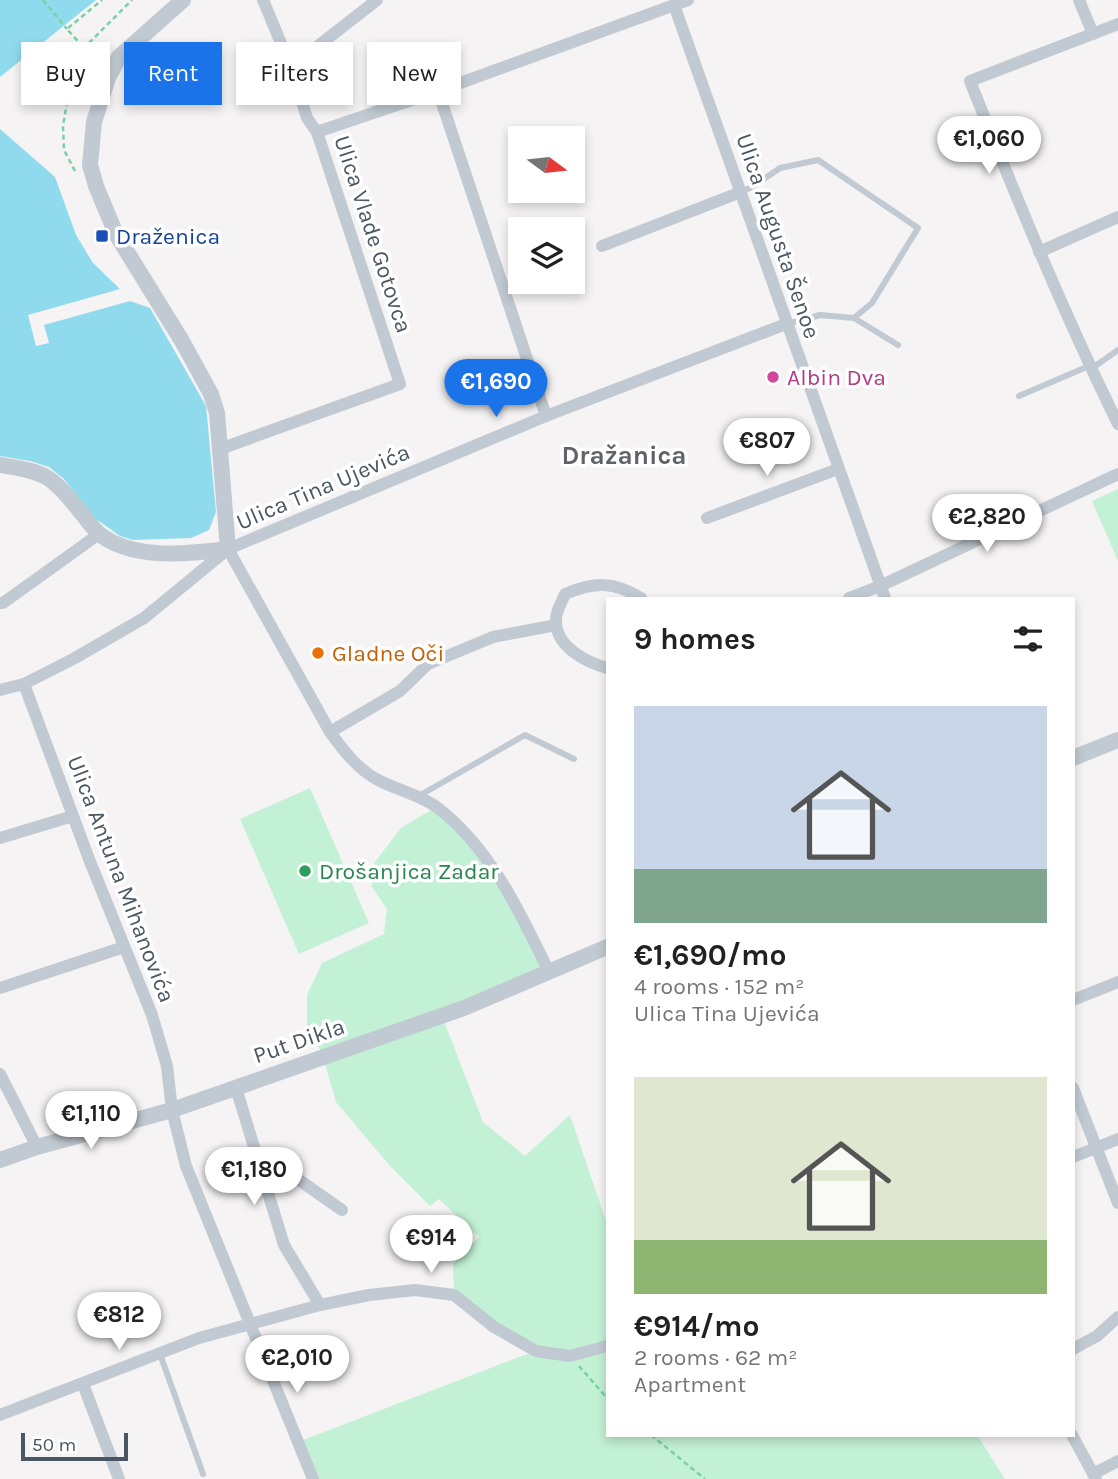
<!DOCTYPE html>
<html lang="en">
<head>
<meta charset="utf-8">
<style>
	:root { --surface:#fff; --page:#f2f2f2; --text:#202124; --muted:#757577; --accent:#1a73e8 }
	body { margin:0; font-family:Karla,sans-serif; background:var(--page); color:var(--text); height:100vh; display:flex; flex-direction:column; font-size:26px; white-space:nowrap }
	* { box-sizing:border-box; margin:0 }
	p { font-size:23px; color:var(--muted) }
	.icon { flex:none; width:38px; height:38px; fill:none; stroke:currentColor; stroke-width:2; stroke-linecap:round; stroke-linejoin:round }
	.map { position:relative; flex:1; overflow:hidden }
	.panel { position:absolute; left:606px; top:597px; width:469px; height:840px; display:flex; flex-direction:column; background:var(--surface); border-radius:0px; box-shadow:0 4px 10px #0003 }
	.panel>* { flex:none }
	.hud { position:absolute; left:21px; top:42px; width:480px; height:63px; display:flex; gap:14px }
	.needle { width:46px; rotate:105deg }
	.buttons { position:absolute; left:508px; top:126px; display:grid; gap:14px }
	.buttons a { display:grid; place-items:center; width:77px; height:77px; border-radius:0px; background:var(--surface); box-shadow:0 4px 10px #0003; font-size:35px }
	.scale { position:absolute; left:21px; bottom:18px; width:107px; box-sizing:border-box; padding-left:7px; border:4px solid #4a5661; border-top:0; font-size:19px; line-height:24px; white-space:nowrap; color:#4a5661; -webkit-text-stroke:5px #fff; paint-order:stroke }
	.price { position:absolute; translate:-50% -60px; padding:0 16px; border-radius:24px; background:#fff; color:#222; font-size:23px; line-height:46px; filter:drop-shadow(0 2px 4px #0008) }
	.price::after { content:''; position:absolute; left:50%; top:42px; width:21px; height:16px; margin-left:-10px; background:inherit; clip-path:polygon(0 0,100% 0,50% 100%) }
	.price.on { background:var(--accent); color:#fff }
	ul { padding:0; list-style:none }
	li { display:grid; align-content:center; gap:14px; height:371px; padding:0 28px }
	li span { display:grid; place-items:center; height:217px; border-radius:0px; color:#555 }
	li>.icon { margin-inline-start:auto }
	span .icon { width:126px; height:126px; fill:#fffc; stroke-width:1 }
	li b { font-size:30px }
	h2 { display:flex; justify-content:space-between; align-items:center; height:84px; padding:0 28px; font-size:30px }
	.pill { padding:0 24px; border-radius:0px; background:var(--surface); box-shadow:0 4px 10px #0003; font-size:24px; line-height:63px }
	.pill.on { background:var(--accent); color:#fff }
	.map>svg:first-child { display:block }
</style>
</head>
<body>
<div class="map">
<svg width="1118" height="1479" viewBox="0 0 1118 1479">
	<rect width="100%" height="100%" fill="#f5f3f3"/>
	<!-- green -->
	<g fill="#c3f1d5">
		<path d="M1118,489V561L1092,501Z"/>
		<path d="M310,788L369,923L299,954L240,819Z"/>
		<path d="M436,807L473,840L549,972L442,1016L483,1122L525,1156L570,1115L607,1224V1435H977L1005,1479H313L298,1442L535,1351L454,1295L453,1264L479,1237L439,1199L430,1206L391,1167L336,1102L323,1057L324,1056L307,1028V995L322,963L384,934L387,909L372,887V866L401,828Z"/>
	</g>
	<!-- water -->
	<g fill="#90daee">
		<path d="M0,0H96L0,77Z"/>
		<path d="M0,129L55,177L76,235L93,263L120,289L28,315L36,346L49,343L44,325L130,301L150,308L206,406L216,512L209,530L191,538L133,540L120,536L96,519L63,478L49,467L30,461L0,456Z"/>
	</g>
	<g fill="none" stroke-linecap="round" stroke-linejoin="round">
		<!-- path -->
		<g stroke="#7ad0a6" stroke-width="2.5" stroke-dasharray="5 3.5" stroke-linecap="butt">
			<path d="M43,0L67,29"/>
			<path d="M83,47L67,29L102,0"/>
			<path d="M75,171L64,150L63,126L70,84L84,48L132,0"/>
			<path d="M579,1366L607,1398"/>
			<path d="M651,1435L705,1479"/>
		</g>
		<!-- service -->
		<g stroke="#c1cad2" stroke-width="6">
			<path d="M741,191L751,188L780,168L818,160L918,228L872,303L854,318"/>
			<path d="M787,324L820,315L854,318L898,345"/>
			<path d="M1091,369L1118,350"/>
			<path d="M1019,396L1089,366"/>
			<path d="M417,797L525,735L574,759"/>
			<path d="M160,1354L203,1474"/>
		</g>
		<!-- minor -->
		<g stroke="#c1cad2" stroke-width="12">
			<path d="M1079,0L1093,34"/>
			<path d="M674,5L885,598"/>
			<path d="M1118,24L970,81C1016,197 1063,312 1118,424"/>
			<path d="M291,67L377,0"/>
			<path d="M438,91L546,416"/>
			<path d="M317,132L438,91L688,0"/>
			<path d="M602,246L741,192"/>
			<path d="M1039,252L1118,217"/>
			<path d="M220,449L400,384L317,132L307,118L291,67L263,0"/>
			<path d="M707,518L838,469"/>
			<path d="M228,549L330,732C343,750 359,771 380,781C398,790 422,796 438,808C491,849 521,914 549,972"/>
			<path d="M849,598L880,586L1118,474"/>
			<path d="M0,603H3L99,534"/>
			<path d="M607,668C586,662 556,647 556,621C555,612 562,602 565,594C594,582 614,581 641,598"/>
			<path d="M0,690L24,684"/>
			<path d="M330,732L400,691L428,664L493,637L556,625"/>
			<path d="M0,838L73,816"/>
			<path d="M0,988L124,947"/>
			<path d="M1073,1000L1118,982"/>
			<path d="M0,1074L37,1147"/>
			<path d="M236,1088L284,1245L320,1305"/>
			<path d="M1073,1088L1118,1203"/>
			<path d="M1073,1157L1118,1139"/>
			<path d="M264,1184L287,1177L299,1180L342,1210"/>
			<path d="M1073,1349L1097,1336L1118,1317"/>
			<path d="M83,1384L119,1479"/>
			<path d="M0,1415L199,1338L320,1305L369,1295L415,1290L454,1295L494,1327L536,1351L570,1356L607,1346"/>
			<path d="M1072,1435L1096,1479"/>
			<path d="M1093,1474L1118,1461"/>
			<path d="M313,1479L186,1166L172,1110L167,1066L152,1015L89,859L24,684L75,658L144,618L228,549L546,416L786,324"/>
		</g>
		<!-- tertiary -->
		<g stroke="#c1cad2" stroke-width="16">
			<path d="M0,465C48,473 49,474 80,511C87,519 93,530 102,536C136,560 189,554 228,549L217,413L211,394L182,341L116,234L96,186L90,165L94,122L108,78L119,57L183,0"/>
			<path d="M1073,758L1118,740"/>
			<path d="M0,1160L37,1147L172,1110L464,1008L607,947"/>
		</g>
	</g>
	<!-- markers -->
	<rect fill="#1a4fb4" stroke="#fff" stroke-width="2.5" x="95" y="229" width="14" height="14" rx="3.5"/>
	<circle fill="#d1479c" stroke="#fff" stroke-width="2.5" cx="773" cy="377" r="7"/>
	<circle fill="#e8710a" stroke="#fff" stroke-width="2.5" cx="318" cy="653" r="7"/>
	<circle fill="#2e9e5b" stroke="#fff" stroke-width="2.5" cx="305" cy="871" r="7"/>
	<g text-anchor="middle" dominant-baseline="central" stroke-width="7" stroke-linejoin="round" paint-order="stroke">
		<!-- street labels -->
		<g font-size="23" fill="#4a5661" stroke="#fff">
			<text transform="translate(373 234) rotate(72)">Ulica Vlade Gotovca</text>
			<text transform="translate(778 236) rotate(71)">Ulica Augusta Šenoe</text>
			<text transform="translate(323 487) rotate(-23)">Ulica Tina Ujevića</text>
			<text transform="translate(121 879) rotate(69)">Ulica Antuna Mihanovića</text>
			<text transform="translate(299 1041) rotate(-19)">Put Dikla</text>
		</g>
		<!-- transit labels -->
		<g font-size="23" fill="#164399" stroke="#fff" text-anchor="start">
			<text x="116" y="236">Draženica</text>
		</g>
		<!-- hotel labels -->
		<g font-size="23" fill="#b23c85" stroke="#fff" text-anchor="start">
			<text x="787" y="377">Albin Dva</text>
		</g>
		<!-- food labels -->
		<g font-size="23" fill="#c56008" stroke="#fff" text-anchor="start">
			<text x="332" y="653">Gladne Oči</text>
		</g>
		<!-- leisure labels -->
		<g font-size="23" fill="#27864d" stroke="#fff" text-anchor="start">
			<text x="319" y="871">Drošanjica Zadar</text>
		</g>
		<!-- quarter labels -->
		<g font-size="26" font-weight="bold" fill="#5f6368" stroke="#fff">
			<text x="624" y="455">Dražanica</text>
		</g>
	</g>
</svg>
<div class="buttons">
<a><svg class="needle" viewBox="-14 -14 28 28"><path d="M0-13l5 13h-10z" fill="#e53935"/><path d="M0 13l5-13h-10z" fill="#757577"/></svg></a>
<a><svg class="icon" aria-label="layers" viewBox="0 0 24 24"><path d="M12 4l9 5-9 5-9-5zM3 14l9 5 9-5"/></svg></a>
</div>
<div class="scale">50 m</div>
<b class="price" style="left:989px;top:176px">€1,060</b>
<b class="price on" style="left:496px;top:419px">€1,690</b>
<b class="price" style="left:767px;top:478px">€807</b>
<b class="price" style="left:987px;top:554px">€2,820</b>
<b class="price" style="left:91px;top:1151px">€1,110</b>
<b class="price" style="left:254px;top:1207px">€1,180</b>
<b class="price" style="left:431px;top:1275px">€914</b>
<b class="price" style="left:119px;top:1352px">€812</b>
<b class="price" style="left:297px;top:1395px">€2,010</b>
<div class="hud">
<a class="pill">Buy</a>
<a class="pill on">Rent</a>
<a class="pill">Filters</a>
<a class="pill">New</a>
</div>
<section class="panel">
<h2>9 homes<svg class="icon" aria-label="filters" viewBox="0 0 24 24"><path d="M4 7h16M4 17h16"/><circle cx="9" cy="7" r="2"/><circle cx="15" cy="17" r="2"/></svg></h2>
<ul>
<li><span style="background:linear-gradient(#c9d6e8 75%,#7fa58c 0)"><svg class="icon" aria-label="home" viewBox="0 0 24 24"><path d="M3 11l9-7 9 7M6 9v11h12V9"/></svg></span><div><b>€1,690/mo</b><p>4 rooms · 152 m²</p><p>Ulica Tina Ujevića</p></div></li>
<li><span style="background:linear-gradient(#dfe7d0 75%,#8fb573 0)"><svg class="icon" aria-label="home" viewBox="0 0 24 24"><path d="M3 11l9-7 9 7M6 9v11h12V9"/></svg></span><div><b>€914/mo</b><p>2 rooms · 62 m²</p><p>Apartment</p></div></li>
</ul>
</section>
</div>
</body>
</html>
